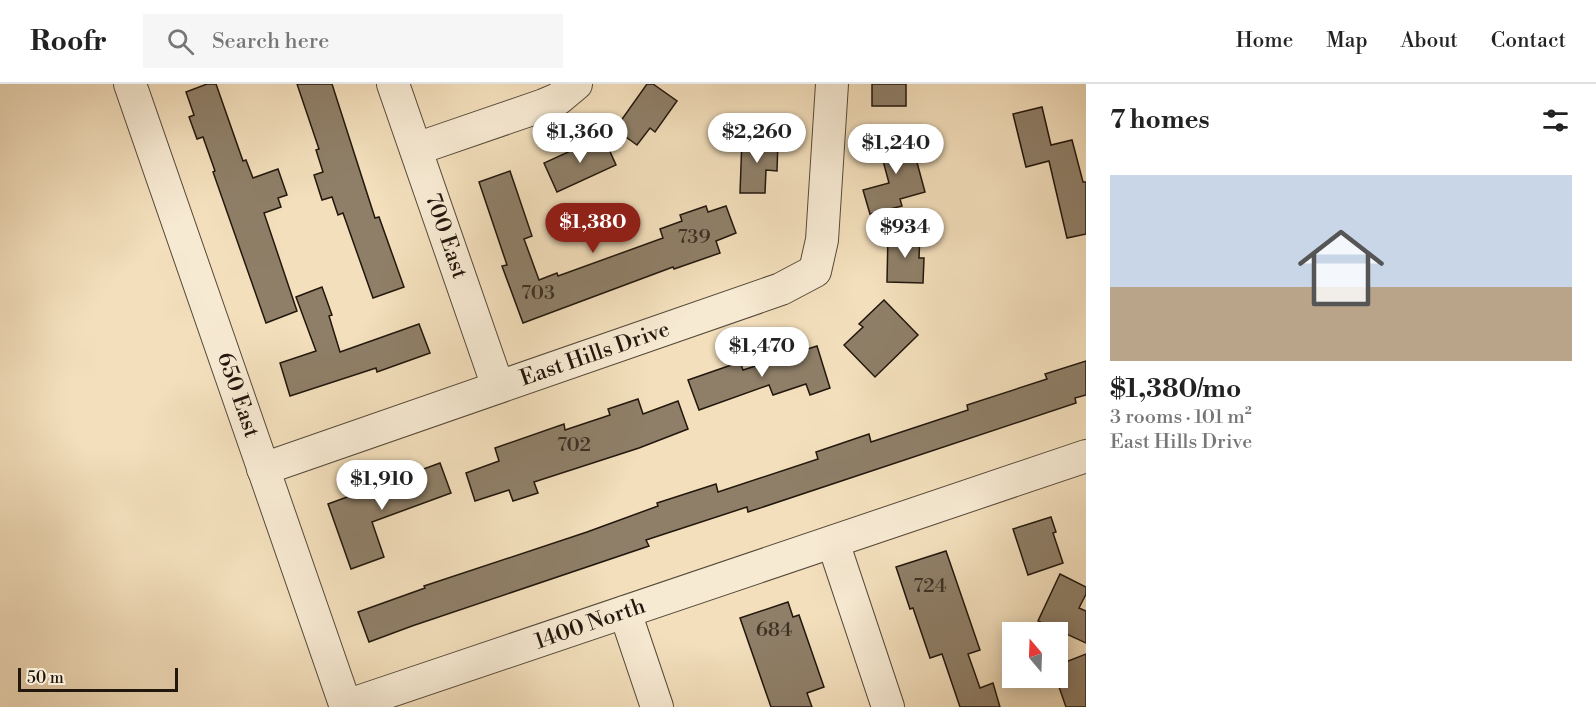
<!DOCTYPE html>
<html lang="en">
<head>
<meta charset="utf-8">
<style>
	:root { --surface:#fff; --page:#f6f6f6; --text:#222; --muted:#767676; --line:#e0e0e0; --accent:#8f2418 }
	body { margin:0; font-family:"Libre Bodoni",serif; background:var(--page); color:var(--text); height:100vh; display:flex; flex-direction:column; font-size:22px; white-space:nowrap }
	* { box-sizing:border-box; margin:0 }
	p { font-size:20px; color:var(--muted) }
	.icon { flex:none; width:33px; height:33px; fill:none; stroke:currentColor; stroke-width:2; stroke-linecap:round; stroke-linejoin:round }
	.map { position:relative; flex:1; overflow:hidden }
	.panel { display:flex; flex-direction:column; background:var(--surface); width:510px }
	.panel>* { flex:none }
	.needle { width:39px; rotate:341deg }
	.fabs { position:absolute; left:1002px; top:538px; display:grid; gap:12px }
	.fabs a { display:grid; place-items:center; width:66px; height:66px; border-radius:0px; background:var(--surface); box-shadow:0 3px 15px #0003; font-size:30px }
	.scale { position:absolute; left:18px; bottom:15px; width:160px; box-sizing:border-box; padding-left:6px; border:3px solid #22170d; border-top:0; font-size:16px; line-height:21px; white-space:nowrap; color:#22170d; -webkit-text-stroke:4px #f7ead3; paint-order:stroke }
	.price { position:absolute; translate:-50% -51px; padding:0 14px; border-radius:21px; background:#fff; color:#222; font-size:20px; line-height:39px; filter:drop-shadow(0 2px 3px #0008) }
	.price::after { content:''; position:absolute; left:50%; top:36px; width:18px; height:14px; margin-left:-9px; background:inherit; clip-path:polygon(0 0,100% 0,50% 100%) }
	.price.selected { background:var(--accent); color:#fff }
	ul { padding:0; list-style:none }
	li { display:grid; align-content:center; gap:12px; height:318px; padding:0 24px }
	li+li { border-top:2px solid var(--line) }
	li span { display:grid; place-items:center; height:186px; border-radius:0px; color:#555 }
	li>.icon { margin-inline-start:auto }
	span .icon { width:108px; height:108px; fill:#fffc; stroke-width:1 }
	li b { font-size:26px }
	h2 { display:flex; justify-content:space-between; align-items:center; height:72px; padding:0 24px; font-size:26px }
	header { display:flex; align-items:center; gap:36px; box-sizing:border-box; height:84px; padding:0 30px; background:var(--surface); border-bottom:2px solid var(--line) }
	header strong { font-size:28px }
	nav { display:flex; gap:33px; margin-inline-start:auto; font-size:21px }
	.search { width:420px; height:54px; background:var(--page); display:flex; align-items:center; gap:15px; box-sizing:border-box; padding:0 21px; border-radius:0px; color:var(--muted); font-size:22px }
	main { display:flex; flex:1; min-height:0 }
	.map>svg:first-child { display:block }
</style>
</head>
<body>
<header>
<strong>Roofr</strong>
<div class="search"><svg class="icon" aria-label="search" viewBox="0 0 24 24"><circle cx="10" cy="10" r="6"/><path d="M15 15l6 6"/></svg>Search here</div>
<nav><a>Home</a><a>Map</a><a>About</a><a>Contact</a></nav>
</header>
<main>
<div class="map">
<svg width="1086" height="623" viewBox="0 0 1086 623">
	<rect width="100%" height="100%" fill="#f3dfbc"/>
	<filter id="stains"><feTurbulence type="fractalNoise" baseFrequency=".00333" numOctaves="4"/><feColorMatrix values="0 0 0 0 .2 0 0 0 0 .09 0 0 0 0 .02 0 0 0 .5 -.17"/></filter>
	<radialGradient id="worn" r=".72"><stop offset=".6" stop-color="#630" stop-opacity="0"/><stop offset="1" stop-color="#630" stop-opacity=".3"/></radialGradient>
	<!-- building -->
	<g fill="#8f7f68" stroke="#22170d" stroke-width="1.5">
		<path d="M207,0H216L243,77L246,76L253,94L278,85L287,111L278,114L281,123L264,129L297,227L266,239L213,88L215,87L203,53L197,55L189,33L194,31L186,8Z"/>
		<path d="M297,0H332L375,134L379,133L404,203L373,214L343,129L338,131L332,113L322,116L314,91L323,88L316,66L319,65Z"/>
		<path d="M647,0H653L677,17L655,48L650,44L637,61L615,45Z"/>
		<rect x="872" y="0" width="34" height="22"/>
		<path d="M1042,23L1051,61L1072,56L1083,98H1086V150L1067,154L1049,77L1026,83L1013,30Z"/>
		<path d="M909,49L925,108L900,115L902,122L870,130L863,106L889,99L878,58Z"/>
		<path d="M603,52L616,81L557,108L544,79Z"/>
		<path d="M742,54L778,56L777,87L766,86L765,109H740Z"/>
		<path d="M510,87L532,152L524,155L539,196L557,189L558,192L663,154L660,145L682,137L680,131L706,122L708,128L726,122L736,149L716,157L720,169L674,185L673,183L523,239L502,182L507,181L479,98Z"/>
		<path d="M888,149L920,150L919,174H924L923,199L887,198Z"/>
		<path d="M322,203L332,231L329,232L340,268L419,240L430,269L377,288L376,284L290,312L280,279L316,267L296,213Z"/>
		<path d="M884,216L918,251L875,293L844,261L863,243L859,240Z"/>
		<path d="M817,262L830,304L810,311L806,300L773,311L769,301L699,326L688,296L740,278L743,286Z"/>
		<path d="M1086,277V311L1075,314L1076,319L748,428L747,423L646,456L649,462L412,542L369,558L358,528L425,504L424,502L587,448L658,422L657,419L716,400L718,408L818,375L816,368L869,350L871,358L968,326L967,321L1047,295L1045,290Z"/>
		<path d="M638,315L643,330L678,317L688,345L639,364L534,398L538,409L513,417L509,406L475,417L466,389L499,377L495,364L564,340L565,346L610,331L608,325Z"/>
		<path d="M440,379L451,409L372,438L384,473L351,485L328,420Z"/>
		<path d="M1051,433L1056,448L1053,449L1063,479L1028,491L1013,445Z"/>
		<path d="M946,467L980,566L968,570L980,604L993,599L1000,623H960L942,570L930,574L913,524L910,525L896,483Z"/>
		<path d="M1060,490L1086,503V510L1079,524L1086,527V559L1038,537Z"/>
		<path d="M788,518L793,533L799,531L824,603L807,609L812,623H771L740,534Z"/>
		<path d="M1086,570V623H1066L1058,600V581Z"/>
	</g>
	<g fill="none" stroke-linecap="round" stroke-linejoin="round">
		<defs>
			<g id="minor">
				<path d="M130,0L346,623"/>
				<path d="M393,0L498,303"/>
				<path d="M416,65L544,21L558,15L576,0"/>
				<path d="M263,385L781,205L815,187L822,156L832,0"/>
				<path d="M833,458L888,623"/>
				<path d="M625,528L657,623"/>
				<path d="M346,622L1086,372"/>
			</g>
		</defs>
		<!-- minor casing -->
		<use href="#minor" stroke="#564939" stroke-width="34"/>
		<!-- minor -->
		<use href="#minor" stroke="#f7ead3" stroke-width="32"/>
	</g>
	<g text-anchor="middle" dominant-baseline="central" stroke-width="4.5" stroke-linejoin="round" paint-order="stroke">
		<!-- number labels -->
		<g font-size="20" fill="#3d3124">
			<text x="694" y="153">739</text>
			<text x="538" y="209">703</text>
			<text x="574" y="361">702</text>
			<text x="930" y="502">724</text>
			<text x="774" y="546">684</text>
		</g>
		<!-- street labels -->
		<g font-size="22" fill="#22170d" stroke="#f7ead3">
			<text transform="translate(446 152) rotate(71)">700 East</text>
			<text transform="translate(595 270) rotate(-19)">East Hills Drive</text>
			<text transform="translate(238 311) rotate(71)">650 East</text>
			<text transform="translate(590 540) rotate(-19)">1400 North</text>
		</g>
	</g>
	<rect width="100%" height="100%" filter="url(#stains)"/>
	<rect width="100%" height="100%" fill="url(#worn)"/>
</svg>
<div class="fabs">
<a><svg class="needle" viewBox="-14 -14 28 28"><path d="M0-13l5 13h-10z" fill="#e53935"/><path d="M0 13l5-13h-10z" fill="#767676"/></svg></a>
</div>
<div class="scale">50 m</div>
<b class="price" style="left:580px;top:80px">$1,360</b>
<b class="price" style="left:757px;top:80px">$2,260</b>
<b class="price" style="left:896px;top:91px">$1,240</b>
<b class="price selected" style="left:593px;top:170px">$1,380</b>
<b class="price" style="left:905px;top:175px">$934</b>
<b class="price" style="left:762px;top:294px">$1,470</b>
<b class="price" style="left:382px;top:427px">$1,910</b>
</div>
<section class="panel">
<h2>7 homes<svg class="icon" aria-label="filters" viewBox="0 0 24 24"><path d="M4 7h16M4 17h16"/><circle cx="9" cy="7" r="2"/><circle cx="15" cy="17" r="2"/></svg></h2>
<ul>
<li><span style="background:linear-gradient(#c9d6e8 60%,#b9a48a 0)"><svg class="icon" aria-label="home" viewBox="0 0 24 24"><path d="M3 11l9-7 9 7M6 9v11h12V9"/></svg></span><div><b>$1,380/mo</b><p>3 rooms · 101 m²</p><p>East Hills Drive</p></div></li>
</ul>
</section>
</main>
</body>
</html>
